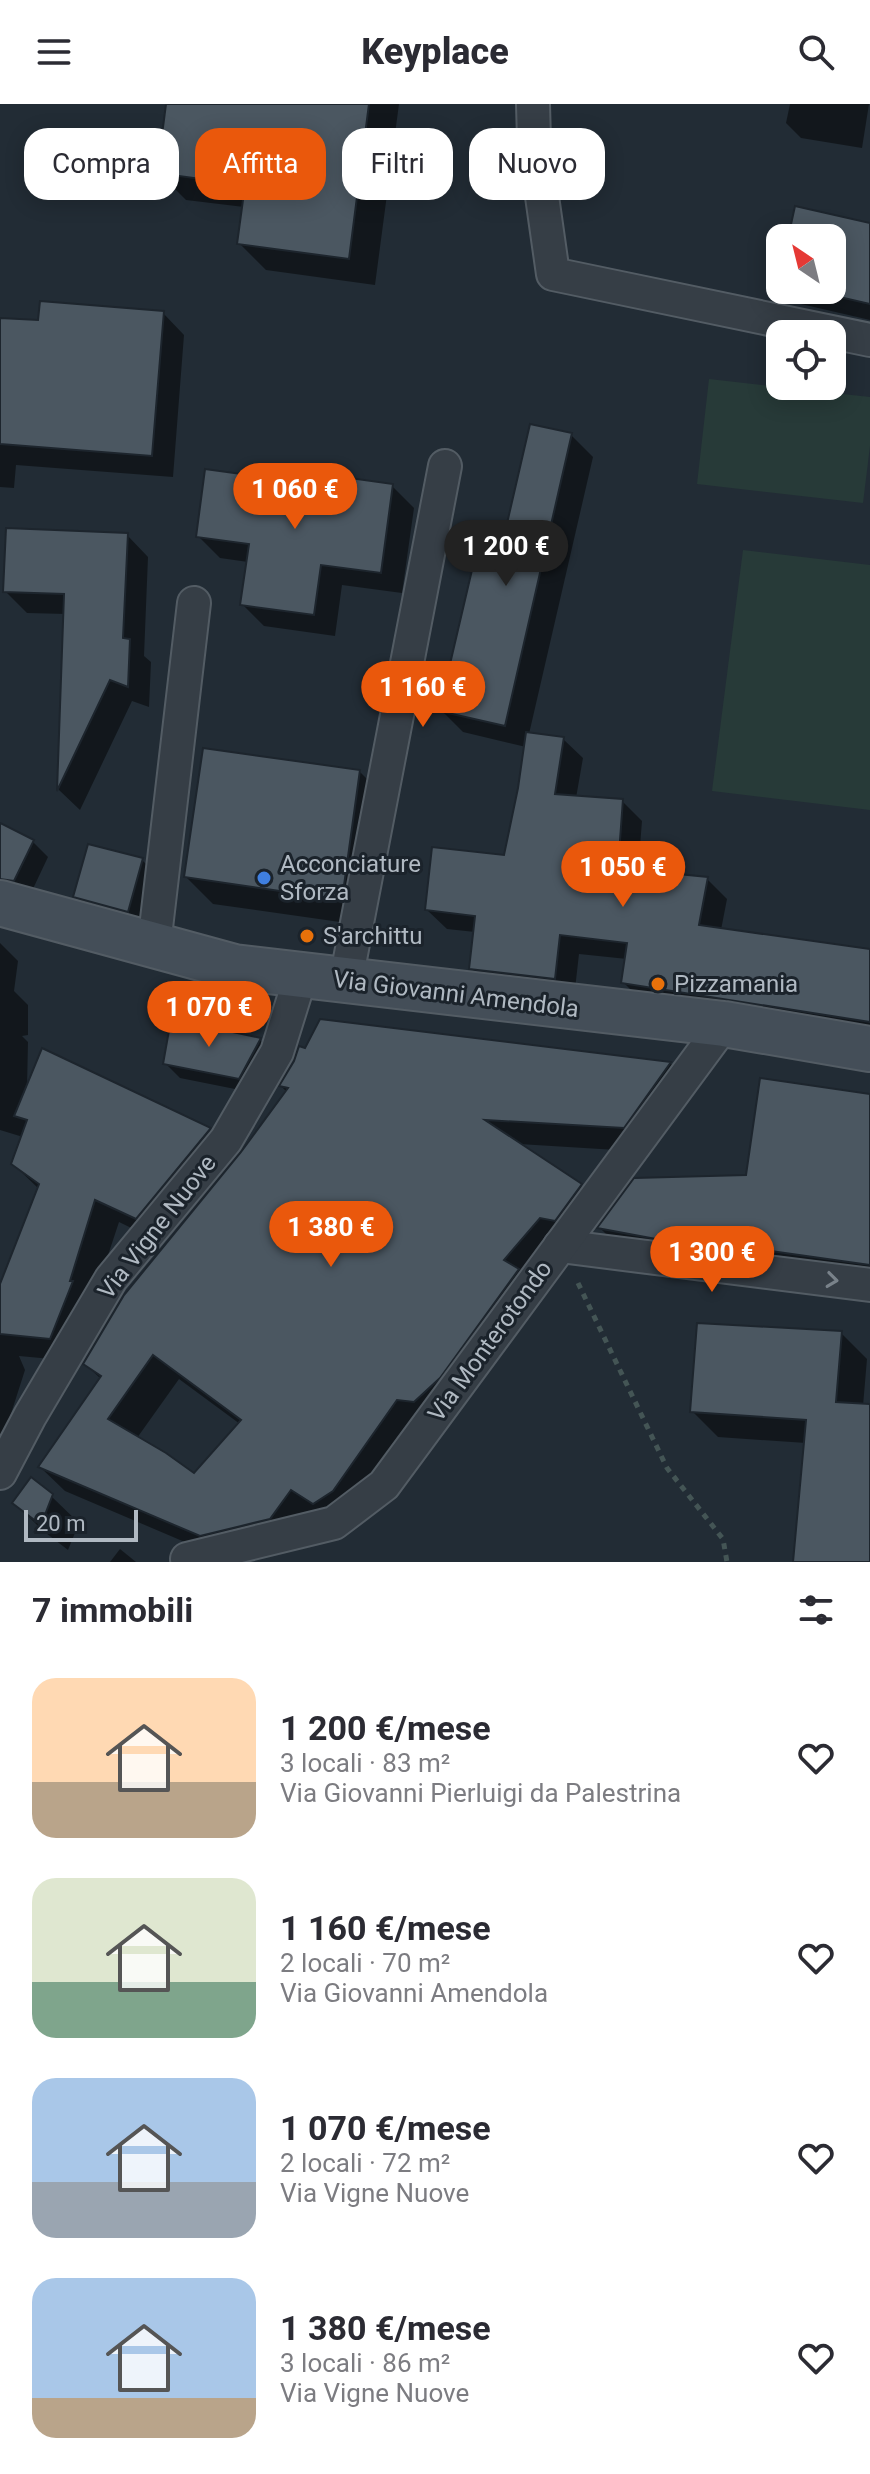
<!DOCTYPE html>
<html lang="it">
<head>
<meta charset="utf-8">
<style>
	:root { --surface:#fff; --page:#f7f7f7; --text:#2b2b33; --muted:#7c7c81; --accent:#ea580c }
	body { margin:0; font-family:Roboto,sans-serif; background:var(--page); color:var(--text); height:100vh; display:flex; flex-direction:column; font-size:30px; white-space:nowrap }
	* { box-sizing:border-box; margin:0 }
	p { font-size:26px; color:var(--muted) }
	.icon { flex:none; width:44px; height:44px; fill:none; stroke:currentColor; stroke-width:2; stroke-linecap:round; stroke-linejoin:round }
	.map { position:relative; height:1458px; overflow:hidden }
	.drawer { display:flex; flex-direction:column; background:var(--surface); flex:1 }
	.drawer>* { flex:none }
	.guide { position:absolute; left:24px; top:24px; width:822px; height:72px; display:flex; gap:16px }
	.needle { width:52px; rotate:325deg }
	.buttons { position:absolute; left:766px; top:120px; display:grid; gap:16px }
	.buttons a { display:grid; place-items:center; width:80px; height:80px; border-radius:16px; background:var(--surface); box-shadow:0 4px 20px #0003; font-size:40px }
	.scale { position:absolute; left:24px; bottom:20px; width:114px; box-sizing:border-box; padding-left:8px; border:4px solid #b0b9c2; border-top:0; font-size:22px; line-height:28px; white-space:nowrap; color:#b0b9c2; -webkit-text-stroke:6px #1b232b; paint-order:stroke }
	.price { position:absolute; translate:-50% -68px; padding:0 18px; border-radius:28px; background:var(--accent); color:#fff; font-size:26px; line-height:52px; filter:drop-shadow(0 2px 4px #0008) }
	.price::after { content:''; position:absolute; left:50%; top:48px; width:24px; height:18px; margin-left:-12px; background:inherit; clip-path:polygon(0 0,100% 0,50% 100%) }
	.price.on { background:#222; color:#fff }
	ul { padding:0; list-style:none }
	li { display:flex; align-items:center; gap:24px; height:200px; padding:0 32px }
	li span { display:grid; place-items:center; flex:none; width:224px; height:160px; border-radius:24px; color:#555 }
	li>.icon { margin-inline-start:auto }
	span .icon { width:96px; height:96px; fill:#fffc; stroke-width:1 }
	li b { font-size:34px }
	h2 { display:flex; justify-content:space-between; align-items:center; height:96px; padding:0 32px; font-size:34px }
	.tag { padding:0 28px; border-radius:24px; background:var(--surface); box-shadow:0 4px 20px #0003; font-size:28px; line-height:72px }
	.tag.on { background:var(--accent); color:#fff }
	header { display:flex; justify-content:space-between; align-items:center; height:104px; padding:0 32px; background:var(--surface); font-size:36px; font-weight:800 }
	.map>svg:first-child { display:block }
</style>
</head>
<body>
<header><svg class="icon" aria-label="menu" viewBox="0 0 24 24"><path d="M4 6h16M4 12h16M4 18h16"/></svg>Keyplace<svg class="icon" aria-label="search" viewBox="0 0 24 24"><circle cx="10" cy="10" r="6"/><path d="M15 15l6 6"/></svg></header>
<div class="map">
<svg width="870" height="1458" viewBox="0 0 870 1458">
	<rect width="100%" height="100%" fill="#222c35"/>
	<!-- green -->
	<g fill="#273a38">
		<path d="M709,275L870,293V342L863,399L697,380Z"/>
		<path d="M743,446L870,461V706L712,687Z"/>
	</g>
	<!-- shadow -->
	<g fill="#0007" fill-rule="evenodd">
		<path d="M168,0H399L375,181L266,166L239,139L244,103L186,96L159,69Z"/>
		<path d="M790,0H869L862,44L801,34L786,19Z"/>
		<path d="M870,121V216L801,200L787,186H832V134H790Z"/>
		<path d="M163,209L184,231L173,373L16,361L14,384L0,383V216L40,219Z"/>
		<path d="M571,331L593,353L529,630L563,635L583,654L576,694L622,697L642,717L638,768L707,775L727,795L721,826L870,846V935L643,898L623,878L627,855L579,850L574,894L491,884L471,864L475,828L447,825L427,806L506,753L526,643L463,628L442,607L504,444Z"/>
		<path d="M315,382H392L414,404L402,489L342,481L335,532L264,522L242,500L248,458L220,454L198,432Z"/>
		<path d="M127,431L148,453L144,552L151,558L149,603L132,597L80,706L59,686L66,510L27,509L5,487Z"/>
		<path d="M360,668L387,695L368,822L213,800L186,773Z"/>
		<path d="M0,722L33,738L48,753L31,789L0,782Z"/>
		<path d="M142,756L157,771L143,822L90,808L75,792Z"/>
		<path d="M0,839L18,857L14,887L28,901V931L22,932L28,938L27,985L43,947L210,1026L233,1049L160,1138L119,1118L73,1257L19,1252L25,1266L0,1344V1186L39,1085L13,1060L23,1033L0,1026Z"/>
		<path d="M321,917L671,960L695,984L649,1048L519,1040L581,1082L606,1107L358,1412L227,1456L65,1387L40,1363L101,1275L85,1260L288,989L281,982L306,946ZM179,1275L240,1320L194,1372L137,1334Z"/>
		<path d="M173,918L260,936L275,951L255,989L180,974L165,959Z"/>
		<path d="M870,991V1183L626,1150L600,1124L748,1073Z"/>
		<path d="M841,1229L867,1255L863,1302H870V1458H795L806,1339L718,1333L692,1307Z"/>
		<path d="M51,1392L79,1419L68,1446L42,1426L15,1399Z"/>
		<path d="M120,1445L136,1458H110Z"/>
	</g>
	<!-- building -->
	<g fill="#4b5761" stroke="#1d252d" stroke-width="2" fill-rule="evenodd">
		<path d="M166,0H369L349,155L237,140L245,81L157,69Z"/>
		<path d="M795,102L870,119V200L809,186H832V134H788Z"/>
		<path d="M40,197L164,207L152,352L0,340V214L38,216Z"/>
		<path d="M530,320L572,329L505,622L439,607L479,436L502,441Z"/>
		<path d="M205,365L313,380L314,369L393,380L381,469L321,461L314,511L240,501L249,440L196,433Z"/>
		<path d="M6,424L128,429L123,534L130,535L128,583L110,576L57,687L64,490L3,488Z"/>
		<path d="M526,628L564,633L555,690L623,695L618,764L708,773L699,821L870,845V918L621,879L627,839L560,831L555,875L469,865L475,812L425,806L432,743L504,751L518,684Z"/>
		<path d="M203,644L360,666L342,796L184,773Z"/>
		<path d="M0,719L34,736L14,777L0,775Z"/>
		<path d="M88,740L143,754L128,808L73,793Z"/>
		<path d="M171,915L261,934L239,975L163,960Z"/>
		<path d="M320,915L671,958L624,1024L485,1016L582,1080L555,1117L540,1114L504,1156L519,1165L440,1274L414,1298L397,1296L333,1387L313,1400L291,1386L270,1415L200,1432L38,1363L101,1272L83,1260L124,1191L241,1048L288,984L279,982L294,957L299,942L305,944ZM153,1251L241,1316L194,1369L166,1349L108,1315Z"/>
		<path d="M42,944L211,1024L136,1115L95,1096L70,1177H73L50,1235L0,1230V1180L39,1080L11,1060L27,1016L14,1012Z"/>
		<path d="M760,974L870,990V1161L736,1142L656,1135L597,1124L634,1074L746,1071Z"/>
		<path d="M697,1219L842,1227L836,1298L870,1300V1458H793L806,1316L690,1308Z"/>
		<path d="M31,1373L53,1390L41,1421L12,1399Z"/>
	</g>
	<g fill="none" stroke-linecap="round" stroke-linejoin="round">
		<defs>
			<g id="minor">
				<path d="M533,0L534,36L553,170L870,236"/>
				<path d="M154,841L194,499"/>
				<path d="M346,876L445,362"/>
				<path d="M560,1142L870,1181"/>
				<path d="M0,1369L30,1312L111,1175L226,1036L277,948L301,871"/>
				<path d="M187,1455L334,1419L384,1381L724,920"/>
			</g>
			<path id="secondary" d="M0,799L234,863L724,920L870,945"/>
		</defs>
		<!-- minor casing -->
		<use href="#minor" stroke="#535c64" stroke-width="36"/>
		<!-- secondary casing -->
		<use href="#secondary" stroke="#535c64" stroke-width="48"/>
		<!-- path -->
		<path stroke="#455" stroke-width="5" stroke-dasharray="6 6" stroke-linecap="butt" d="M578,1179L667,1364L723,1435L727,1458"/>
		<!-- minor -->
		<use href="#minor" stroke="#363e46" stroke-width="32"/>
		<!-- secondary -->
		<use href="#secondary" stroke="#444e58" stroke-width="44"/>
	</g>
	<!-- one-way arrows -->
	<defs><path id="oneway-chevron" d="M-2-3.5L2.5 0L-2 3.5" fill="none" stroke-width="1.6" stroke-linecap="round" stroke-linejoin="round" transform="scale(2)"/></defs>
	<use stroke="#79828a" href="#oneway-chevron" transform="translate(832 1176) rotate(7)"/>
	<!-- markers -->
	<circle fill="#3f7fe0" stroke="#1b232b" stroke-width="3" cx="264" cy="774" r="8"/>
	<g fill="#e8710a" stroke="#1b232b" stroke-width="3">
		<circle cx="307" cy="832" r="8"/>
		<circle cx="658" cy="880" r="8"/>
	</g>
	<g text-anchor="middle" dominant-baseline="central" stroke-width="6" stroke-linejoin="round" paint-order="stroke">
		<!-- poi labels -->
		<g font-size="24" fill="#b0b9c2" stroke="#1b232b" text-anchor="start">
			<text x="280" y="760">Acconciature<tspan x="280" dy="28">Sforza</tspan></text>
			<text x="323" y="832">S'archittu</text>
			<text x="674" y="880">Pizzamania</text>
		</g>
		<!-- street labels -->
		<g font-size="24" fill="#b0b9c2" stroke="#1b232b">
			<text transform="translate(456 890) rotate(7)">Via Giovanni Amendola</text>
			<text transform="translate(157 1123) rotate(-52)">Via Vigne Nuove</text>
			<text transform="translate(490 1237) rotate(-54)">Via Monterotondo</text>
		</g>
	</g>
</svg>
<div class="buttons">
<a><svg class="needle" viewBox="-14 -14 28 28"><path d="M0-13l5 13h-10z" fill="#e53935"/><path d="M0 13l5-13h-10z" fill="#7c7c81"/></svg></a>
<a><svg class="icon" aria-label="locate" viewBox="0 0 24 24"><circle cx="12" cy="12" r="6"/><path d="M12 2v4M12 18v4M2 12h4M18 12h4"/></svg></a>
</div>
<div class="scale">20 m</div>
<b class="price" style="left:295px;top:427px">1 060 €</b>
<b class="price on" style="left:506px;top:484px">1 200 €</b>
<b class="price" style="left:423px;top:625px">1 160 €</b>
<b class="price" style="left:623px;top:805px">1 050 €</b>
<b class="price" style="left:209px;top:945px">1 070 €</b>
<b class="price" style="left:331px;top:1165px">1 380 €</b>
<b class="price" style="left:712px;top:1190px">1 300 €</b>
<div class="guide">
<a class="tag">Compra</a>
<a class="tag on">Affitta</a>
<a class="tag">Filtri</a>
<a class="tag">Nuovo</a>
</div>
</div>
<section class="drawer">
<h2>7 immobili<svg class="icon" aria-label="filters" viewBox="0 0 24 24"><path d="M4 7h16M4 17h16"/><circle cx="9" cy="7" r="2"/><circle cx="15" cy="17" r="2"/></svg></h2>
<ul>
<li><span style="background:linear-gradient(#ffd9b3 65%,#b9a48a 0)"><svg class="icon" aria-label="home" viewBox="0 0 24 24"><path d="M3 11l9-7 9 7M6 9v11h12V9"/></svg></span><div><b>1 200 €/mese</b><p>3 locali · 83 m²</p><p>Via Giovanni Pierluigi da Palestrina</p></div><svg class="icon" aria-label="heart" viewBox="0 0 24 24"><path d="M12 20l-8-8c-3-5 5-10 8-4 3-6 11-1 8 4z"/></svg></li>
<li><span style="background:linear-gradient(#dfe7d0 65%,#7fa58c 0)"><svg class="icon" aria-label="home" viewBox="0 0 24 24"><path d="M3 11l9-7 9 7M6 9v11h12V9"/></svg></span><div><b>1 160 €/mese</b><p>2 locali · 70 m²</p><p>Via Giovanni Amendola</p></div><svg class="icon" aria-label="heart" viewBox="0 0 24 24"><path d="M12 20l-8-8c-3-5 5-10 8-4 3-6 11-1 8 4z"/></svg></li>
<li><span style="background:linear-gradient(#a9c7e8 65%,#9aa5b1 0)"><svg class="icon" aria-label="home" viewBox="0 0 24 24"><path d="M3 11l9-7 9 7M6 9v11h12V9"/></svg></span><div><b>1 070 €/mese</b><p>2 locali · 72 m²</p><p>Via Vigne Nuove</p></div><svg class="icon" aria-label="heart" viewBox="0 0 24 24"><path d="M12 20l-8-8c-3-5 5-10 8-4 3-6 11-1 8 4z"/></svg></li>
<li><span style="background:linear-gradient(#a9c7e8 75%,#b9a48a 0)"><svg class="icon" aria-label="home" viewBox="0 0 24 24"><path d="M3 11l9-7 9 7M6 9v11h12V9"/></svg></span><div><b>1 380 €/mese</b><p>3 locali · 86 m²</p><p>Via Vigne Nuove</p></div><svg class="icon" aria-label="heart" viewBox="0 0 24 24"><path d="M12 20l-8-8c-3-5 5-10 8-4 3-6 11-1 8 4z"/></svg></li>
</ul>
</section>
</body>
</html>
